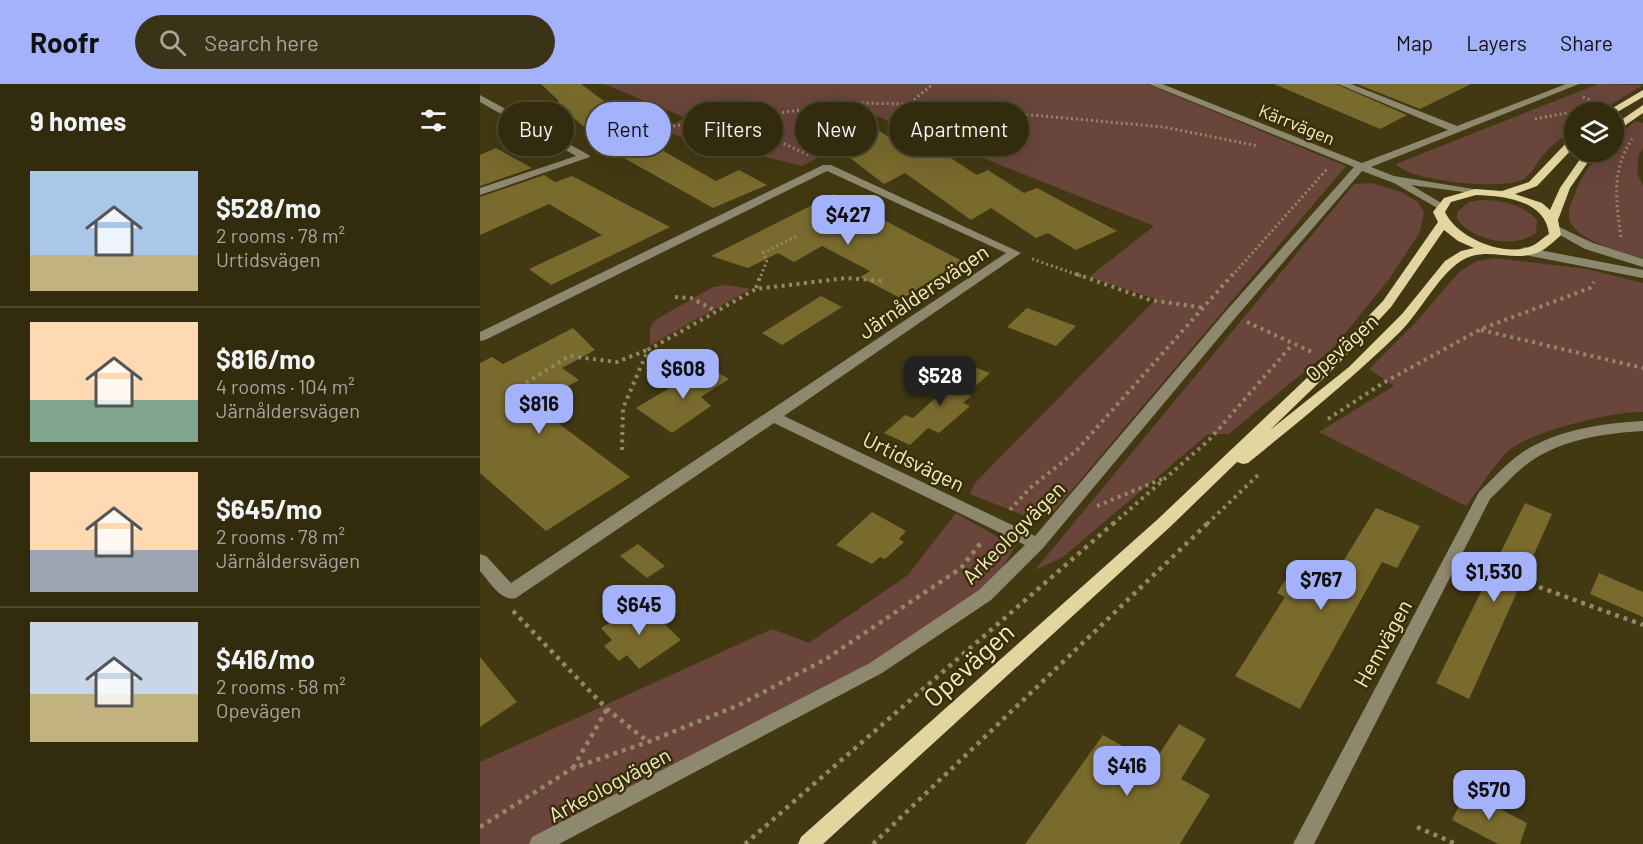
<!DOCTYPE html>
<html lang="en">
<head>
<meta charset="utf-8">
<style>
	:root { --surface:#322b0e; --page:#3a3317; --text:#f1f3f6; --muted:#a8a79e; --line:#4d472e; --accent:#a4b2fc }
	body { margin:0; font-family:Barlow,sans-serif; background:var(--page); color:var(--text); height:100vh; display:flex; flex-direction:column; font-size:22px; white-space:nowrap }
	* { box-sizing:border-box; margin:0 }
	p { font-size:20px; color:var(--muted) }
	.icon { flex:none; width:33px; height:33px; fill:none; stroke:currentColor; stroke-width:2; stroke-linecap:round; stroke-linejoin:round }
	.map { position:relative; flex:1; overflow:hidden }
	.panel { display:flex; flex-direction:column; background:var(--surface); width:480px }
	.panel>* { flex:none }
	.top-card { position:absolute; left:18px; top:18px; width:570px; height:54px; display:flex; gap:12px }
	.controls { position:absolute; left:1084px; top:18px; display:grid; gap:12px }
	.controls a { display:grid; place-items:center; width:60px; height:60px; border-radius:50%; background:var(--surface); box-shadow:0 6px 24px #0002,0 0 0 2px var(--line); font-size:30px }
	.price { position:absolute; translate:-50% -51px; padding:0 14px; border-radius:12px; background:var(--accent); color:#111; font-size:20px; line-height:39px; filter:drop-shadow(0 2px 3px #0008) }
	.price::after { content:''; position:absolute; left:50%; top:36px; width:18px; height:14px; margin-left:-9px; background:inherit; clip-path:polygon(0 0,100% 0,50% 100%) }
	.price.selected { background:#222; color:#fff }
	ul { padding:0; list-style:none }
	li { display:flex; align-items:center; gap:18px; height:150px; padding:0 30px }
	li+li { border-top:2px solid var(--line) }
	li span { display:grid; place-items:center; flex:none; width:168px; height:120px; border-radius:0px; color:#555 }
	li>.icon { margin-inline-start:auto }
	span .icon { width:72px; height:72px; fill:#fffc; stroke-width:1 }
	li b { font-size:26px }
	h2 { display:flex; justify-content:space-between; align-items:center; height:72px; padding:0 30px; font-size:26px }
	.pill { padding:0 21px; border-radius:27px; background:var(--surface); box-shadow:0 6px 24px #0002,0 0 0 2px var(--line); font-size:21px; line-height:54px }
	.pill.selected { background:var(--accent); color:#111 }
	header { display:flex; align-items:center; gap:36px; box-sizing:border-box; height:84px; padding:0 30px; background:var(--accent); color:#111 }
	header strong { font-size:28px }
	nav { display:flex; gap:33px; margin-inline-start:auto; font-size:21px }
	.search { width:420px; height:54px; background:var(--page); display:flex; align-items:center; gap:15px; box-sizing:border-box; padding:0 21px; border-radius:33px; color:var(--muted); font-size:22px }
	main { display:flex; flex:1; min-height:0 }
	.map>svg:first-child { display:block }
</style>
</head>
<body>
<header>
<strong>Roofr</strong>
<div class="search"><svg class="icon" aria-label="search" viewBox="0 0 24 24"><circle cx="10" cy="10" r="6"/><path d="M15 15l6 6"/></svg>Search here</div>
<nav><a>Map</a><a>Layers</a><a>Share</a></nav>
</header>
<main>
<section class="panel">
<h2>9 homes<svg class="icon" aria-label="filters" viewBox="0 0 24 24"><path d="M4 7h16M4 17h16"/><circle cx="9" cy="7" r="2"/><circle cx="15" cy="17" r="2"/></svg></h2>
<ul>
<li><span style="background:linear-gradient(#a9c7e8 70%,#c2b280 0)"><svg class="icon" aria-label="home" viewBox="0 0 24 24"><path d="M3 11l9-7 9 7M6 9v11h12V9"/></svg></span><div><b>$528/mo</b><p>2 rooms · 78 m²</p><p>Urtidsvägen</p></div></li>
<li><span style="background:linear-gradient(#ffd9b3 65%,#7fa58c 0)"><svg class="icon" aria-label="home" viewBox="0 0 24 24"><path d="M3 11l9-7 9 7M6 9v11h12V9"/></svg></span><div><b>$816/mo</b><p>4 rooms · 104 m²</p><p>Järnåldersvägen</p></div></li>
<li><span style="background:linear-gradient(#ffd9b3 65%,#9aa5b1 0)"><svg class="icon" aria-label="home" viewBox="0 0 24 24"><path d="M3 11l9-7 9 7M6 9v11h12V9"/></svg></span><div><b>$645/mo</b><p>2 rooms · 78 m²</p><p>Järnåldersvägen</p></div></li>
<li><span style="background:linear-gradient(#c9d6e8 60%,#c2b280 0)"><svg class="icon" aria-label="home" viewBox="0 0 24 24"><path d="M3 11l9-7 9 7M6 9v11h12V9"/></svg></span><div><b>$416/mo</b><p>2 rooms · 58 m²</p><p>Opevägen</p></div></li>
</ul>
</section>
<div class="map">
<svg width="1163" height="760" viewBox="0 0 1163 760">
	<rect width="100%" height="100%" fill="#423913"/>
	<!-- green -->
	<g fill="#69453b">
		<path d="M124,0H667L866,82L574,427L558,437L490,410L495,399L676,215L609,193L674,142L389,29C365,27 344,38 322,48L346,69L322,82L179,47L206,34Z"/>
		<path d="M1118,0L1163,1L1119,28H1095V43C1085,52 1073,60 1064,70C1057,78 1052,90 1044,95C1025,107 928,97 916,80Z"/>
		<path d="M1155,37L1163,39V64L1159,70L1157,89L1163,102V174C1143,168 1085,155 1089,128C1089,122 1093,116 1095,110C1099,96 1111,78 1122,68H1134V57Z"/>
		<path d="M892,99L921,108L938,118L944,128L940,148L910,194L854,263L749,350H728L583,473L555,486L874,100Z"/>
		<path d="M1000,116C1022,116 1042,120 1057,136L1056,149C1034,165 993,157 977,135V128L989,118Z"/>
		<path d="M1015,174L1107,185L1163,199V328C1134,327 1046,348 1026,369C1011,385 999,405 986,422L839,348L914,302L889,285L937,237L979,188L997,177Z"/>
		<path d="M247,201L271,205L170,261C171,249 167,244 177,235L233,203Z"/>
		<path d="M476,429L535,463L505,511L396,584L59,760H0V678L292,545L329,559L428,491Z"/>
	</g>
	<!-- building -->
	<g fill="#796a2d">
		<path d="M61,0H101L144,32L129,36L236,97L259,86L287,101L233,124L135,69L77,20L79,17Z"/>
		<path d="M794,0H856L927,31L900,45Z"/>
		<path d="M877,0H991L940,25Z"/>
		<path d="M378,33L412,55L423,51L456,72L463,69L497,91L508,86L544,109L557,104L637,147L596,166L568,149L556,154L511,124L491,136L425,89L404,100L357,64L369,60L347,43Z"/>
		<path d="M16,64L52,84L0,102V71Z"/>
		<path d="M64,91L75,98L92,92L190,143L71,201L49,185L122,151L69,120L0,151V113Z"/>
		<path d="M354,110L482,177L422,215L380,193L390,187L342,162L314,178L298,169L268,184L231,172Z"/>
		<path d="M341,212L362,223L302,261L282,249Z"/>
		<path d="M547,224L596,242L576,262L527,243Z"/>
		<path d="M93,244L115,266L82,284L99,296L54,321L150,393L66,447L0,389V279L12,273L23,280Z"/>
		<path d="M485,280L510,289L487,310L491,312L483,319L490,322L459,349L448,344L430,361L404,349L425,331L433,334L468,303L462,300Z"/>
		<path d="M226,282L249,295L221,313L231,322L192,349L156,324Z"/>
		<path d="M1045,419L1072,430L989,615L956,599Z"/>
		<path d="M896,424L940,442L917,484L902,478L820,625L755,592L805,513L797,509L818,476L854,492Z"/>
		<path d="M392,428L426,447L419,455L424,458L405,475L400,473L392,480L356,461Z"/>
		<path d="M158,460L185,482L167,494L140,472Z"/>
		<path d="M1119,489L1163,508V533L1110,510Z"/>
		<path d="M162,518L201,556L159,585L147,571L139,577L124,562L132,556L121,544Z"/>
		<path d="M0,573L37,618L0,643Z"/>
		<path d="M699,640L726,655L701,695L730,711L700,760H545L623,651L673,679Z"/>
		<path d="M986,707L1047,739L1040,760H1018L972,736Z"/>
	</g>
	<g fill="none" stroke-linecap="round" stroke-linejoin="round">
		<!-- path-far2 -->
		<g stroke="#928964" stroke-width="3" stroke-dasharray="2 3" stroke-linecap="butt">
			<path d="M1103,13L1118,20"/>
			<path d="M430,19L453,0"/>
			<path d="M249,35L329,71"/>
			<path d="M1055,35L1112,24"/>
			<path d="M122,65L161,49L185,43L378,19L430,20L684,43L778,62"/>
			<path d="M1141,153C1136,117 1131,87 1152,55"/>
			<path d="M552,175L601,192"/>
			<path d="M281,192L287,176L283,169L317,152"/>
			<path d="M752,192L847,85"/>
		</g>
		<!-- path-far1 -->
		<g stroke="#928964" stroke-width="4" stroke-dasharray="3 4.5" stroke-linecap="butt">
			<path d="M596,190L670,216L726,224"/>
			<path d="M276,204L281,190"/>
			<path d="M195,213L211,214L236,227"/>
			<path d="M767,238L834,269"/>
			<path d="M1001,246L1163,284"/>
			<path d="M46,299L89,272L137,278L167,266"/>
			<path d="M848,335L903,299L1001,245L1110,204L1114,198"/>
			<path d="M142,366L143,324L168,266L276,205L367,194L403,197"/>
			<path d="M617,422L682,395"/>
			<path d="M530,426L549,405L596,367L753,190"/>
			<path d="M633,440L729,356L812,261"/>
			<path d="M727,440L779,390"/>
		</g>
		<!-- path -->
		<g stroke="#928964" stroke-width="4.5" stroke-dasharray="4 5" stroke-linecap="butt">
			<path d="M1059,503L1163,541"/>
			<path d="M33,527L127,625L167,657"/>
			<path d="M93,684L127,625"/>
			<path d="M0,743L93,684L168,658L259,621L346,575L481,484L503,456"/>
			<path d="M937,743L976,760"/>
			<path d="M265,760L635,438"/>
			<path d="M393,760L729,438"/>
		</g>
		<!-- minor -->
		<g fill="#8e886e" fill-rule="evenodd">
			<path d="M669,0H682L882,79L968,46L858,0H871L977,42L1086,0H1099L891,83L914,92L999,106V110L931,101L963,120L965,122L959,125L914,99L882,87L756,233L563,464L511,516L402,589L79,760H49L52,753L390,579L499,506L545,461L294,339L36,514C21,518 9,497 0,487V470L6,472L31,499L526,169L347,87L5,256L0,257V248L343,81H351L541,169L304,332L555,452L746,227L874,83Z"/>
			<path d="M0,11L109,71L110,73L0,111V104L96,72L0,18Z"/>
			<path d="M1075,141L1113,159L1163,175V183L1105,165L1071,146L1069,144Z"/>
			<path d="M1044,163L1163,186V194L1040,170L1038,167Z"/>
			<path d="M1163,337V347C1124,349 1079,356 1047,380C1034,390 1022,404 1010,415L834,760H813L999,408C1011,397 1022,384 1036,373C1069,347 1121,339 1163,337Z"/>
		</g>
		<!-- major -->
		<g fill="#e2d5a0" fill-rule="evenodd">
			<path d="M1163,6V13L1134,30L1126,28Z"/>
			<path d="M1163,21V29L1134,49V41Z"/>
			<path d="M1095,53V62L1057,102L1035,110L1062,119L1070,126L1080,104L1105,68H1115L1090,104L1078,136L1081,151L1079,153C1073,158 1067,164 1061,167C1031,182 1003,156 973,183C953,201 940,227 921,247C872,295 822,335 768,379L763,380L757,378L690,443L343,760H318L321,753L678,435L848,274L903,217L958,138L953,128L964,114L995,105L1022,107L1049,98L1091,54ZM996,111C1024,112 1065,116 1069,150C1064,153 1059,158 1054,161C1026,175 977,154 965,128L971,118ZM964,146L978,157L994,164L981,167L965,177L922,230L869,283L790,346L858,280L911,223Z"/>
		</g>
	</g>
	<g text-anchor="middle" dominant-baseline="central" stroke-width="5" stroke-linejoin="round" paint-order="stroke">
		<!-- far-street labels -->
		<g font-size="18" fill="#f3ebc7" stroke="#382f07">
			<text transform="translate(817 40) rotate(22)">Kärrvägen</text>
		</g>
		<!-- street labels -->
		<g font-size="21" fill="#f3ebc7" stroke="#382f07">
			<text transform="translate(443 207) rotate(-34)">Järnåldersvägen</text>
			<text transform="translate(861 263) rotate(-42)">Opevägen</text>
			<text transform="translate(434 377) rotate(26)">Urtidsvägen</text>
			<text transform="translate(533 448) rotate(-45)">Arkeologvägen</text>
			<text transform="translate(902 559) rotate(-61)">Hemvägen</text>
			<text transform="translate(129 700) rotate(-28)">Arkeologvägen</text>
		</g>
		<!-- near-street labels -->
		<g font-size="26" fill="#f3ebc7" stroke="#382f07">
			<text transform="translate(488 580) rotate(-42)">Opevägen</text>
		</g>
	</g>
</svg>
<div class="controls">
<a><svg class="icon" aria-label="layers" viewBox="0 0 24 24"><path d="M12 4l9 5-9 5-9-5zM3 14l9 5 9-5"/></svg></a>
</div>
<b class="price" style="left:368px;top:162px">$427</b>
<b class="price" style="left:203px;top:316px">$608</b>
<b class="price selected" style="left:460px;top:323px">$528</b>
<b class="price" style="left:59px;top:351px">$816</b>
<b class="price" style="left:1014px;top:519px">$1,530</b>
<b class="price" style="left:841px;top:527px">$767</b>
<b class="price" style="left:159px;top:552px">$645</b>
<b class="price" style="left:647px;top:713px">$416</b>
<b class="price" style="left:1009px;top:737px">$570</b>
<div class="top-card">
<a class="pill">Buy</a>
<a class="pill selected">Rent</a>
<a class="pill">Filters</a>
<a class="pill">New</a>
<a class="pill">Apartment</a>
</div>
</div>
</main>
</body>
</html>
